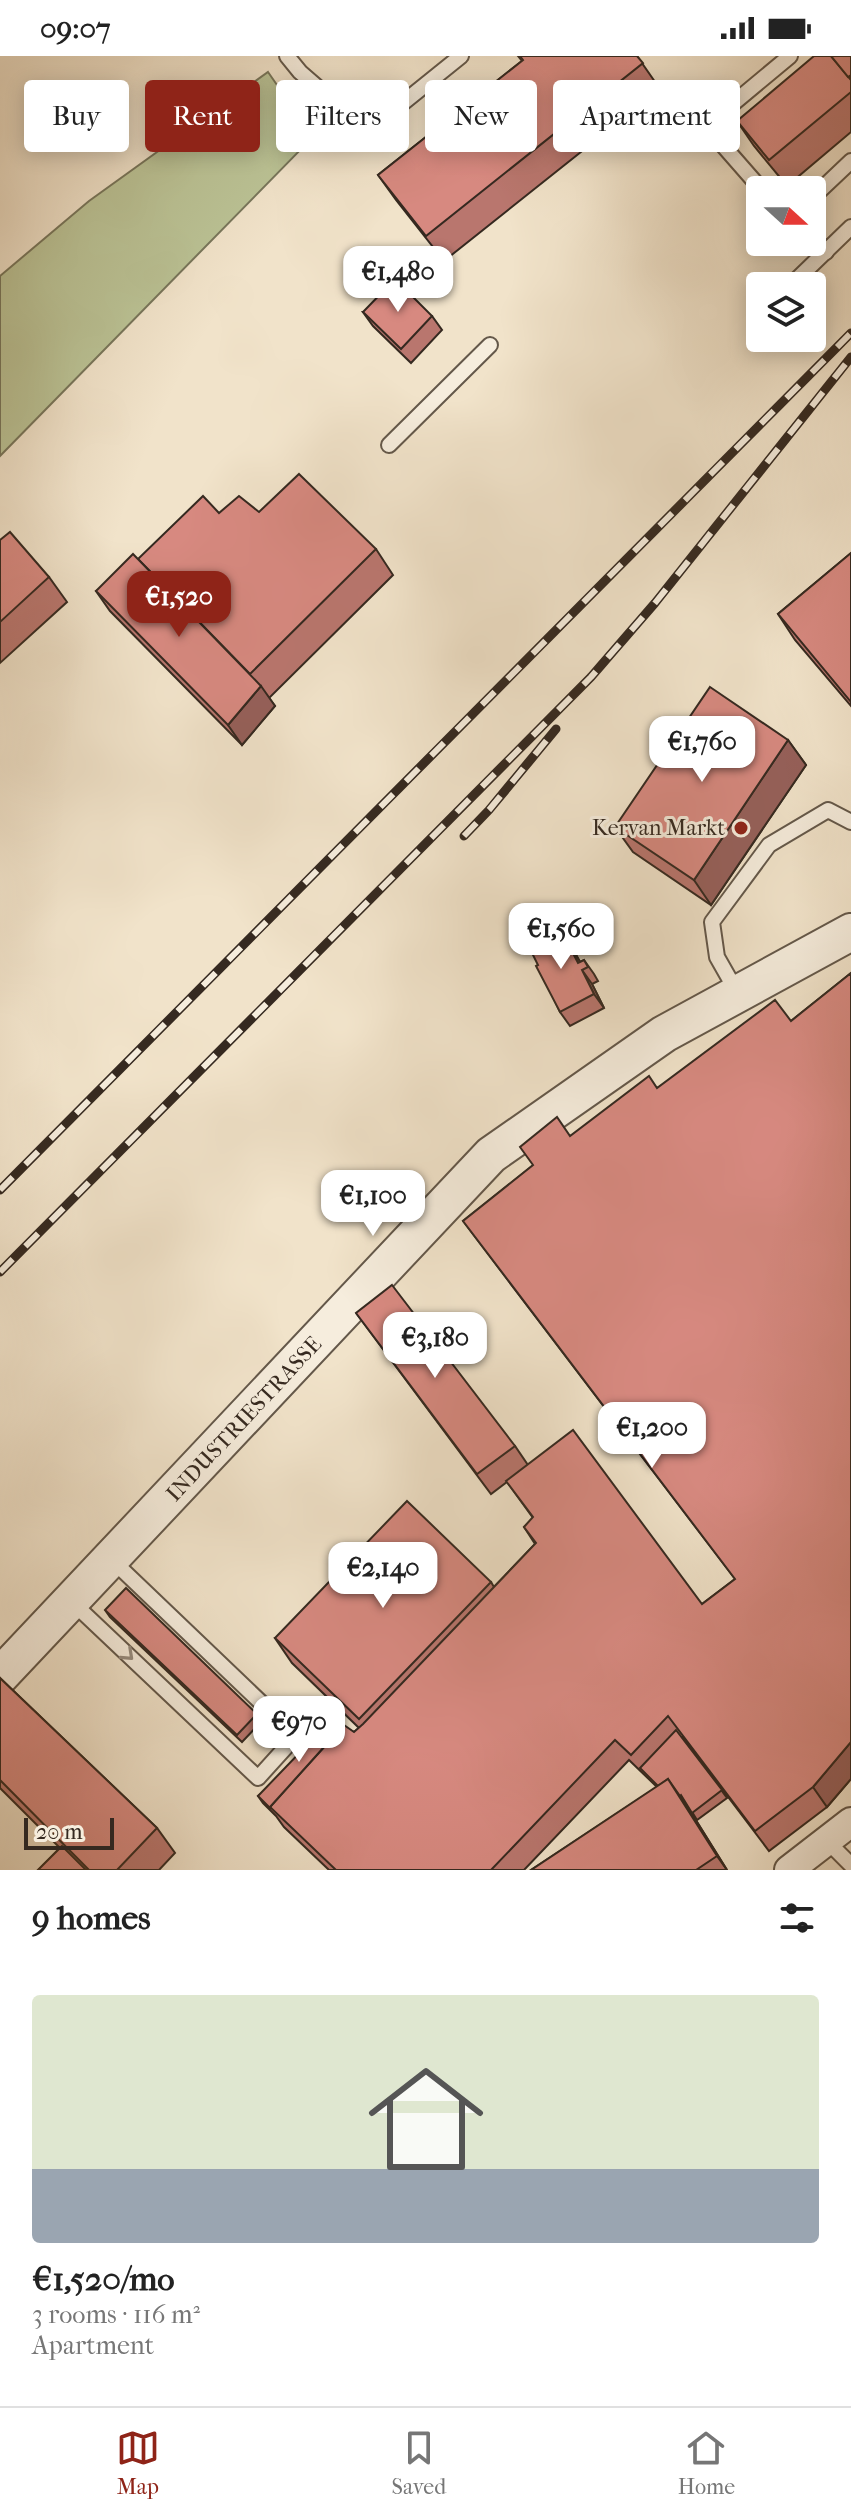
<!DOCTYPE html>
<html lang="en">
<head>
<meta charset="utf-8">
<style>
	:root { --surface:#fff; --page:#f6f6f6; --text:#222; --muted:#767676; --line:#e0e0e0; --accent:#8f2418 }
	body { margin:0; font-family:"IM FELL French Canon",serif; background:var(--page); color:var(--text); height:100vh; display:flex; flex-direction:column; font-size:30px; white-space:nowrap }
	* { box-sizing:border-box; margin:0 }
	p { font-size:26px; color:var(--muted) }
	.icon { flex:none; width:44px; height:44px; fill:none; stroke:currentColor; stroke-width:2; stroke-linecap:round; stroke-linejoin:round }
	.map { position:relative; height:1814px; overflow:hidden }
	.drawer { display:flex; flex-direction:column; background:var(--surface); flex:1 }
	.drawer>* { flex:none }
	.guide { position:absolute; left:24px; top:24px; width:804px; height:72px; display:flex; gap:16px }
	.needle { width:52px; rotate:111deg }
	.controls { position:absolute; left:746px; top:120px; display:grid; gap:16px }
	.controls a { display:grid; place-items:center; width:80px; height:80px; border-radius:8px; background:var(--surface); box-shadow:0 4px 20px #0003; font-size:40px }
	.scale { position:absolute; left:24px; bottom:20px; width:90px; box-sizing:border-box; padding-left:8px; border:4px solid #352920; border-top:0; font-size:22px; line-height:28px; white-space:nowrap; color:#352920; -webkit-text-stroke:6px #f6eddd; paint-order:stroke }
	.price { position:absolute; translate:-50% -68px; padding:0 18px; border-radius:16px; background:#fff; color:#222; font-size:26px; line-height:52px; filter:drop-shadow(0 2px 4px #0008) }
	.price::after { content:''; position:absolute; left:50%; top:48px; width:24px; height:18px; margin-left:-12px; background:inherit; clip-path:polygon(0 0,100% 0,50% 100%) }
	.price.active { background:var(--accent); color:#fff }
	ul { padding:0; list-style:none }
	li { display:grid; align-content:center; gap:16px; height:424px; padding:0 32px }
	li span { display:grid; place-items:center; height:248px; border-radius:8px; color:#555 }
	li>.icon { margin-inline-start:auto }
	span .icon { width:144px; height:144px; fill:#fffc; stroke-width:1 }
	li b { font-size:34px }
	h2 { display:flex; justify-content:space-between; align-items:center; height:96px; padding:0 32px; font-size:34px }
	.chip { padding:0 28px; border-radius:8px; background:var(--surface); box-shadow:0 4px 20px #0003; font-size:28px; line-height:72px }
	.chip.active { background:var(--accent); color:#fff }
	.status { display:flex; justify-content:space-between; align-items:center; height:56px; padding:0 40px; background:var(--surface); direction:ltr }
	.status svg { height:22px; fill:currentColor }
	.tab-bar { display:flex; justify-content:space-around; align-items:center; height:112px; border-top:2px solid var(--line); background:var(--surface); font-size:22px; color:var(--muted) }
	.tab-bar a { display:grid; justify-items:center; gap:4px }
	.tab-bar .active { color:var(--accent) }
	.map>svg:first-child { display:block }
</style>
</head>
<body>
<div class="status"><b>09:07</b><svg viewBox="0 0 49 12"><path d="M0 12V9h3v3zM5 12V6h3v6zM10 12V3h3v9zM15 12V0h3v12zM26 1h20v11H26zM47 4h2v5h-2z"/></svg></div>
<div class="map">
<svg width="851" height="1814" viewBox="0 0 851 1814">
	<rect width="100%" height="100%" fill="#f1e3ca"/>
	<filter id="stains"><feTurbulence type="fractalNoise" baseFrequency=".0025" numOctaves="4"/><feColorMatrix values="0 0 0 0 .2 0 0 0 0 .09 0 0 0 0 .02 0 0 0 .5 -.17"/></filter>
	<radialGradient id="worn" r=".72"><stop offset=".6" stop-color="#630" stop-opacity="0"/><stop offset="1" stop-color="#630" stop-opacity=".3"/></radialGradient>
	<!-- green -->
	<path fill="#bbc396" stroke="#78765b" stroke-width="2" d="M268,16L313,81L0,400V220L89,145Z"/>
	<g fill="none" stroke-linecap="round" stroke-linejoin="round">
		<defs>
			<g id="service">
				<path d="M287,0L300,16L368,75L461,0"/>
				<path d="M762,134L706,70L790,0"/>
				<path d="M812,142L851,105"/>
				<path d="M812,179L826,196"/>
				<path d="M790,230L851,171"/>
				<path d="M389,389L490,289"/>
				<path d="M738,938L717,901L712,866L769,789L828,754L851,766"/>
				<path d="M72,1546L258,1722L296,1680L112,1504"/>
				<path d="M827,1785L851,1809"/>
			</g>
			<path id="minor" d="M789,1814L851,1766"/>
			<path id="tertiary" d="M0,1620L491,1099L664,978L851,876"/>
		</defs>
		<!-- service casing -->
		<use href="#service" stroke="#64584a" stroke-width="18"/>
		<!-- minor casing -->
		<use href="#minor" stroke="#64584a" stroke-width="32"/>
		<!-- tertiary casing -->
		<use href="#tertiary" stroke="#64584a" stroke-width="40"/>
		<!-- service -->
		<use href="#service" stroke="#f6eddd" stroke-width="14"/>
		<!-- minor -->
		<use href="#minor" stroke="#f6eddd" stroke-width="28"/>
		<!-- tertiary -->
		<use href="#tertiary" stroke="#f6eddd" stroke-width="36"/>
		<defs>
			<g id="rail">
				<path d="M464,780L489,754L556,673"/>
				<path d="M0,1134L851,277"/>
				<path d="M0,1216L591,621L655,547L851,301"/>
			</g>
		</defs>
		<!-- rail casing -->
		<use href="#rail" stroke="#352920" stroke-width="9"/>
		<!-- rail -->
		<use href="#rail" stroke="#f6eddd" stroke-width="6" stroke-dasharray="18" stroke-linecap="butt"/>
	</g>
	<!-- wall -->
	<g fill="#b9766e" stroke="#352920" stroke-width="2">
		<path d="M518,0H637L660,33L444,205L396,144L378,119L522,5Z"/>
		<path d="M851,0V76L787,130L754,90L737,65Z"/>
		<path d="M363,256L432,260L442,274L411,307L373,270Z"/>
		<path d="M259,456L376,493L393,519L269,642L275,650L242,689L110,555L96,535L219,457Z"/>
		<path d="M0,484L49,521L67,546L0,607Z"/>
		<path d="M851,497V650L795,584L778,558Z"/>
		<path d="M788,684L806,709L711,849L633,796L615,771Z"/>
		<path d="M561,874L570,888L580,906L584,904L594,918L598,925L592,928L604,952L570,970L560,956L538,909Z"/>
		<path d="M851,917V1723L827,1751L769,1795L682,1680L727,1742L697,1764L686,1746L685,1747L727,1814H531L657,1731L629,1704L524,1814H329L284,1771L276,1760L263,1747L258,1740L342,1671L354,1676L359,1672L292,1607L275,1582L491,1526L494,1531L535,1488L524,1471L533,1462L507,1426L491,1438L356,1257L515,1390L528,1409L702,1548L735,1523L463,1165L570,1080L657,1032L791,965Z"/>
		<path d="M105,1554L257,1658L262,1665L242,1686L110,1561Z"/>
		<path d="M0,1622L157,1772L175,1797L159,1814H38L60,1792L0,1732Z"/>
	</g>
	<!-- shaded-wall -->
	<g fill="#96605a" stroke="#352920" stroke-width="2">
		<path d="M261,630L275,650L242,689L228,669Z"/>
		<path d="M788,684L806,709L711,849L694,824Z"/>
		<path d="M561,874L570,888L584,913L578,907Z"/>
		<path d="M582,914L592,928L604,952L594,938Z"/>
		<path d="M851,1686V1723L827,1751L813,1731Z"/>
		<path d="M668,1723L686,1748L727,1814L717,1800Z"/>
	</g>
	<!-- building -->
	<g fill="#d78980" stroke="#352920" stroke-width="2">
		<path d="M520,0H637L643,7L426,180L378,119L523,4Z"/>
		<path d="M814,0H831L851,24V36L769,104L737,65Z"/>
		<path d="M831,0H851V19L848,21Z"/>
		<path d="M395,223L432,260L401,293L363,256Z"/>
		<path d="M299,418L376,493L250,618L138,503L203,440L219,457L239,440L259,456Z"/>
		<path d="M10,476L49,521L0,566V484Z"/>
		<path d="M851,497V646L778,558Z"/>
		<path d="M133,498L261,630L228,669L96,535Z"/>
		<path d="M710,631L788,684L694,824L615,771Z"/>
		<path d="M561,874L578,907L584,904L588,911L582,914L594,938L560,956L536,910L538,909L529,891Z"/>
		<path d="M851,917V1686L813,1731L755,1775L668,1660L631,1699L615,1684L491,1814H336L270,1751L344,1669L354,1676L363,1668L536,1487L524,1471L533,1461L506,1425L573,1374L702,1548L735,1523L463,1165L533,1109L520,1091L557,1061L570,1080L649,1020L657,1032L775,944L791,965Z"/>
		<path d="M392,1229L515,1390L477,1418L356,1257Z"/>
		<path d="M407,1445L491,1526L359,1663L275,1582Z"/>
		<path d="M126,1532L257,1658L237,1679L105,1554Z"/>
		<path d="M0,1622L157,1772L117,1814H89L0,1724Z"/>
		<path d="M333,1662L342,1671L270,1751L271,1753L258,1740Z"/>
		<path d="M676,1674L722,1734L692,1757L681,1739L680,1740L668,1723L658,1730L640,1712Z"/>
		<path d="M668,1723L717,1800L696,1814H531Z"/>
		<path d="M62,1790L86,1814H38Z"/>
	</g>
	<!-- one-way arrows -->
	<defs><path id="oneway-chevron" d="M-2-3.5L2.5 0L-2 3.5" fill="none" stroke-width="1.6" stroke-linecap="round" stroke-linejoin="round" transform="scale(2)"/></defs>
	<use stroke="#968b7e" href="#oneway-chevron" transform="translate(128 1599) rotate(43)"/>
	<!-- markers -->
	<circle fill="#8f2418" stroke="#f6eddd" stroke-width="3" cx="741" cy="772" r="8"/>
	<g text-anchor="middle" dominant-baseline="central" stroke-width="6" stroke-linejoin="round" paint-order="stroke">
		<!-- poi labels -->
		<g font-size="22" fill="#352920" stroke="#f6eddd" text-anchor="end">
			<text x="725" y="772">Kervan Markt</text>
		</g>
		<!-- street labels -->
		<g font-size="22" fill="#352920" stroke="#f6eddd">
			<text transform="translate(244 1363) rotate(-47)">INDUSTRIESTRASSE</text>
		</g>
	</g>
	<rect width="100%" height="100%" filter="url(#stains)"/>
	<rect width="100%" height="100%" fill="url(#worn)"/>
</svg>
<div class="controls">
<a><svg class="needle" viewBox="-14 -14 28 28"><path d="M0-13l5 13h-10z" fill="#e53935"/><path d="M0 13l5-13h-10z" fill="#767676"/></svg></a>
<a><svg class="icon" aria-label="layers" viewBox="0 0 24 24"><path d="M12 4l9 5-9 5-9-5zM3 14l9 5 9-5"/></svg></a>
</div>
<div class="scale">20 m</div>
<b class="price" style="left:398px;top:258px">€1,480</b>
<b class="price active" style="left:179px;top:583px">€1,520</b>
<b class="price" style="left:702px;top:728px">€1,760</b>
<b class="price" style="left:561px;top:915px">€1,560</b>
<b class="price" style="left:373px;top:1182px">€1,100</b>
<b class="price" style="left:435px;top:1324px">€3,180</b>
<b class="price" style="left:652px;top:1414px">€1,200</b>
<b class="price" style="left:383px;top:1554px">€2,140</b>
<b class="price" style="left:299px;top:1708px">€970</b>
<div class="guide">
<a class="chip">Buy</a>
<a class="chip active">Rent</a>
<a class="chip">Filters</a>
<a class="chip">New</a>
<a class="chip">Apartment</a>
</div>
</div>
<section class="drawer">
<h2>9 homes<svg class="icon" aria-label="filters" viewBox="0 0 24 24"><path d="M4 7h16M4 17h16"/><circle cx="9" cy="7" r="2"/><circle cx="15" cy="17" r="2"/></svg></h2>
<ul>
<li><span style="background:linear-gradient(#dfe7d0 70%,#9aa5b1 0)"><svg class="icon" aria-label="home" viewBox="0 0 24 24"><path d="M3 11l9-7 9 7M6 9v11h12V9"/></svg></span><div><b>€1,520/mo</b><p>3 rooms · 116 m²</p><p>Apartment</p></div></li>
</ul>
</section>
<nav class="tab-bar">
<a class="active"><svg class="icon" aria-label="map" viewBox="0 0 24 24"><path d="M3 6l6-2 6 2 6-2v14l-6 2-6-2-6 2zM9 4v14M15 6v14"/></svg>Map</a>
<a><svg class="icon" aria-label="saved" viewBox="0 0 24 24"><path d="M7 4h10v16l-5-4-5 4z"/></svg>Saved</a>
<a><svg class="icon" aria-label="home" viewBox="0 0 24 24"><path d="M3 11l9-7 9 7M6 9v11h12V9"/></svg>Home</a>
</nav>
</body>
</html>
